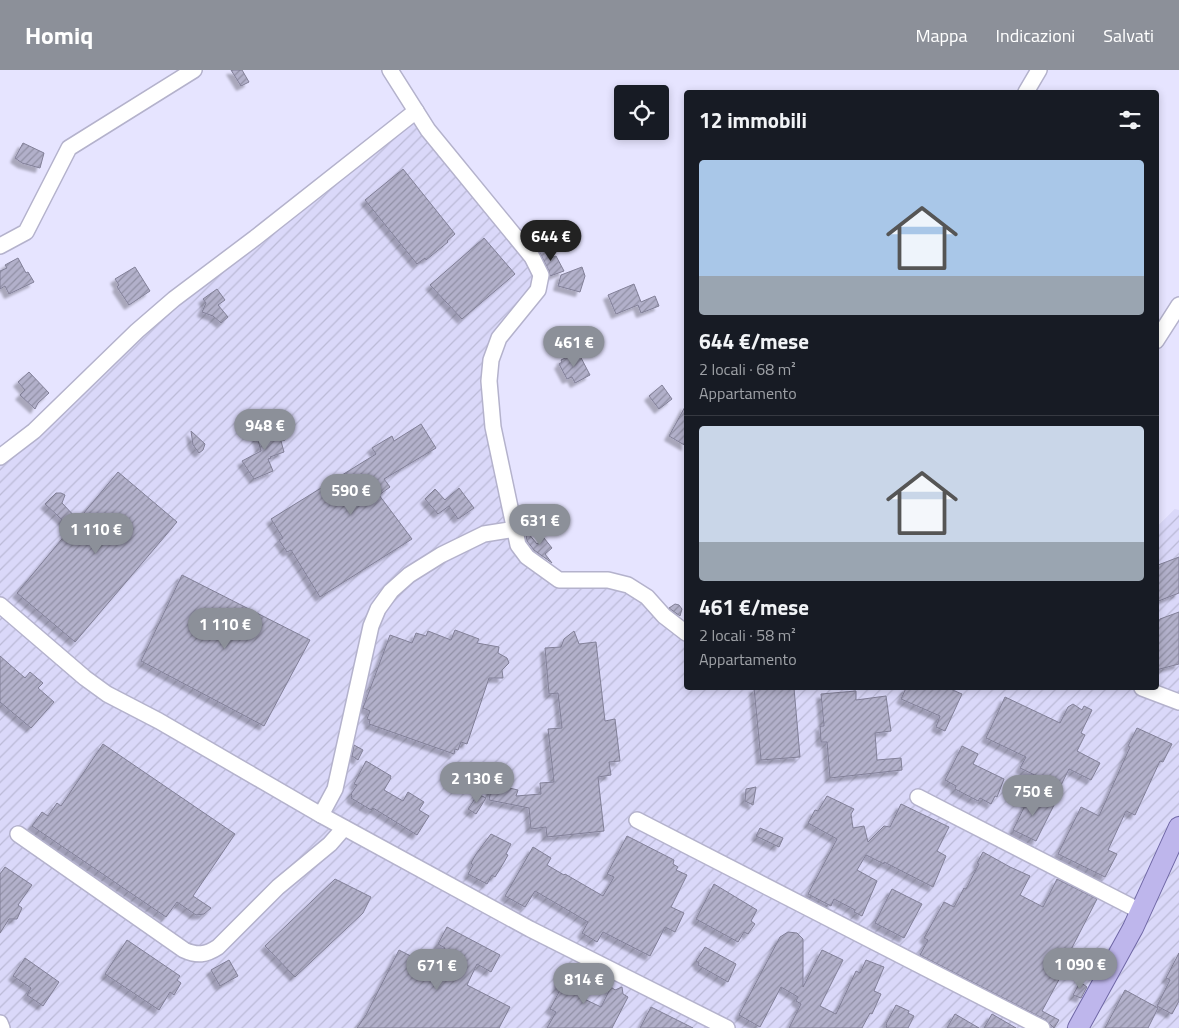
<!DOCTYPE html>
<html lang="it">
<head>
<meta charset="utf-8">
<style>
	:root { --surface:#171b24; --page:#20242c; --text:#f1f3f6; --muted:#9ea1a6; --line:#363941; --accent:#8c9099 }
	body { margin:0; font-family:"Titillium Web",sans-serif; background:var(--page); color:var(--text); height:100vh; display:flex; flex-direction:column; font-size:19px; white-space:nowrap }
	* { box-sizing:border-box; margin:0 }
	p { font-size:16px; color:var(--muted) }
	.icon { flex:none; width:28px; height:28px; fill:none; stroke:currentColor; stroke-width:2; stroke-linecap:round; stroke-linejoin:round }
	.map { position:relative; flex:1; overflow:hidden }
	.side { position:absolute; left:684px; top:20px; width:475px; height:600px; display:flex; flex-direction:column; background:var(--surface); border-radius:5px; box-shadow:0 2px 8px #0003 }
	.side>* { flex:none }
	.fabs { position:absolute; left:614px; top:15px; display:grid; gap:10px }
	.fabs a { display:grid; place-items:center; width:55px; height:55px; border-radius:5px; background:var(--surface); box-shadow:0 2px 8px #0003; font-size:25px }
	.price { position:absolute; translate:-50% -42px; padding:0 11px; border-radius:18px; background:var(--accent); color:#fff; font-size:16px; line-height:32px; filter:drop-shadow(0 1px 2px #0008) }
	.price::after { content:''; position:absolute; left:50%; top:30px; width:15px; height:11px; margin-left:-8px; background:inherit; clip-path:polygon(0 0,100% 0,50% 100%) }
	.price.active { background:#222; color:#fff }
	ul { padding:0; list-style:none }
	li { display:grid; align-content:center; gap:10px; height:265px; padding:0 15px }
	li+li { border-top:1px solid var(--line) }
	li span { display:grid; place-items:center; height:155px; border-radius:5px; color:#555 }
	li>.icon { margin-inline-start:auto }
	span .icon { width:90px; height:90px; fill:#fffc; stroke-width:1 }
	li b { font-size:21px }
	h2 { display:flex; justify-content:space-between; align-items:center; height:60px; padding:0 15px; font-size:21px }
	header { display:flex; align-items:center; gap:30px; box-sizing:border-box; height:70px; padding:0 25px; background:var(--accent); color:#fff }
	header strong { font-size:24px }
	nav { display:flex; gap:28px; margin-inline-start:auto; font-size:18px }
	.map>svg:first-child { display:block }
</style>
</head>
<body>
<header>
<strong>Homiq</strong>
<nav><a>Mappa</a><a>Indicazioni</a><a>Salvati</a></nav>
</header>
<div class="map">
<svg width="1179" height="958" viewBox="0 0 1179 958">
	<defs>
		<pattern id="industrial-furrows" width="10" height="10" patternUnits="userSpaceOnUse" patternTransform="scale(1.25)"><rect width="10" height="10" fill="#dad8f9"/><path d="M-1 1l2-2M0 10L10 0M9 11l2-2" fill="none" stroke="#bbbad6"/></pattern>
		<pattern id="building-hatch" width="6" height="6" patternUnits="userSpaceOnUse" patternTransform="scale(1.25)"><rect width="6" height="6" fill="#b2b0ca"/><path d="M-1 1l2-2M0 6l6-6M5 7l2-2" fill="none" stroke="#9190a5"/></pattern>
		<filter id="shadow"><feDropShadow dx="-4.5" dy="4.5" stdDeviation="1" flood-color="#0004"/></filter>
	</defs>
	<rect width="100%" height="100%" fill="#e6e4ff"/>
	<!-- industrial -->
	<path fill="url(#industrial-furrows)" d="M416,41L541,205L491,290L518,475L559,510L628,515L686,563V618H1156V458L1175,439L1179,440V958H0V387L99,298Z"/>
	<!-- building -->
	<g fill="url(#building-hatch)" stroke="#828098" filter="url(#shadow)">
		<path d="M231,0H242L249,12L241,16Z"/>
		<path d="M23,73L44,83L40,98L22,93L15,88Z"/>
		<path d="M403,99L455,164L447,171L448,172L426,190L425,188L417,194L365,130Z"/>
		<path d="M484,168L515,204L462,249L430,215Z"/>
		<path d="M534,174L547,182L551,188L556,186L564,201L550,206L549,201L540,183Z"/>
		<path d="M18,188L26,203L28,202L34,212L9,224L5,216L0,219V201L7,198L5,195Z"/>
		<path d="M135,197L150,221L129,235L117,217L119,215L115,209Z"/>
		<path d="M582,197L585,206L580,222L558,216L561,205Z"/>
		<path d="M634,214L641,232L655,226L659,236L641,243L638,235L616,244L608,225Z"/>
		<path d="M217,219L225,230L218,235L228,247L221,253L213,246L202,242L206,233L203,229Z"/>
		<path d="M578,282L590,305L575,313L572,307L567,309L559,294L562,292L561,290Z"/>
		<path d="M29,302L49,323L38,333L35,339L20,325L25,320L18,312Z"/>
		<path d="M662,315L672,329L659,339L649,326Z"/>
		<path d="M686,335V376L669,366Z"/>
		<path d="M421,354L436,378L384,409L390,417L379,425L412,469L320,527L291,480L287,482L279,470L283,468L271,449L376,384L372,378L392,366L394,371Z"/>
		<path d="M280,355L285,370L281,371L284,382L270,387L271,388L268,389L273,401L254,409L242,391L261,381L255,360L266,357L267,360Z"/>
		<path d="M191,361L205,374L203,380L199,383L193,375Z"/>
		<path d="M118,402L177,452L75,572L17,523L71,458L45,434L56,423H61L65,425L62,433L78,450Z"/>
		<path d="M459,418L474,438L458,449L449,436L438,444L425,429L435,419L445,430Z"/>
		<path d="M528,463L537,474L544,468L552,478L545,484L552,493L534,480L527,471L526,465Z"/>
		<path d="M1179,487V523L1156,532V499L1158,495Z"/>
		<path d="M182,505L310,570L264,656L141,591Z"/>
		<path d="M675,534L679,535L682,539L680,546L669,538Z"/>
		<path d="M1179,542V594L1156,600V556L1160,549Z"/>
		<path d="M455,560L479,569L477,573L499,577L498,583L507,588L509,593L502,600L503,608H489L467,674L461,672L458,680L455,679L454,684L369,654L370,650L367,649L370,641L363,638L390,565L412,573L416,563L426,566L428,561L451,570Z"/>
		<path d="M574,561L579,574L596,572L605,651L615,649L620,691L609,692L611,705L598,707L604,761L547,767L546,757L531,759L529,738L489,730L492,714L518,720L516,726L541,724L540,713L554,712L548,659L562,658L558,623L549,624L545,578L561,577L564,569Z"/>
		<path d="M0,586L25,608L30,602L43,613L38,618L54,632L31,658L0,632Z"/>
		<path d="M754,618H794L800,687L761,690Z"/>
		<path d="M906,618H948L962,624L945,661L936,657L940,646L901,629Z"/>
		<path d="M856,621V630L886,626L891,661L875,663L877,690L901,688L902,700L830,708L827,672H821L820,656H824L821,624Z"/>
		<path d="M1005,627L1060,653L1068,637L1073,634L1082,640L1084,636L1092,640L1081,663L1085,665L1077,681L1100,693L1091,710L1069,699L1060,717L1020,698L1026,687L986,668Z"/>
		<path d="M1137,658L1172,674L1163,692L1160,691L1135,745L1126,741L1108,780L1117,784L1105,807L1058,784L1081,737L1099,746L1130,677L1128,676Z"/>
		<path d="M103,674L235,764L193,826L211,838L204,844L196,845L177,832L166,847L32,756L42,742L48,746L57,733L61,736Z"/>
		<path d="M354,675L363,680L358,690L352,686Z"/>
		<path d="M962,676L978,684L973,694L1004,709L997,727L995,726L991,734L980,728L978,731L955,719L956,716L945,710Z"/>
		<path d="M366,691L391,706L390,708H391L384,720L403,731L408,722L424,732L419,740L429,746L417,765L373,738L371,740L351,728L352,725L351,724L357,715L354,714Z"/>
		<path d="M756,717L753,735L745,731L746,719Z"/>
		<path d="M1031,723L1054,735L1036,771L1013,760Z"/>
		<path d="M478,724L486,728L476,744L468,739Z"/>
		<path d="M827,726L854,739L851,744L853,758L864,756L868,772L884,756L890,757L901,734L949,757L937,781L946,786L933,817L884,792V794L866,785L857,800L877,811L862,846L854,842L855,840L834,829L831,836L808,824L837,769L808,753L815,740L818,741Z"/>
		<path d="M760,758L783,768L779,777L756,766Z"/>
		<path d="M491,764L511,774L506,784L508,785L503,794L495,807L492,805L487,814L468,804L473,795L471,793L476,784Z"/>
		<path d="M627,766L674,790L673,794L678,797L676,800L687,805L671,837L684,843L675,862L665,857L650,886L603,862L597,872L582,863L588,852L535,821L525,837L505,826L533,777L551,788L547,795L564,805L565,804L603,826L614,807L607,804Z"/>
		<path d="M983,782L1010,797L1030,806L1020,825L1043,837L1057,809L1097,829L1060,901L1063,902L1042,941L1059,950L1054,958L1046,950L920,885L928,870L924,868L944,832L954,837L964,818L966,819L979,794L977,793Z"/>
		<path d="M5,797L32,815L18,835L22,838L17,849H9L0,863V804Z"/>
		<path d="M335,809L371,827L363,843L295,907L265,876Z"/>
		<path d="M714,814L757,840L751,851L755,854L748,864L744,862L738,872L696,849Z"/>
		<path d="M892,819L922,834L904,868L875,853Z"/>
		<path d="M447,857L500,885L491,902L477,894L467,915L510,937L499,958H357L366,945L399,880L434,898L445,878L438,874Z"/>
		<path d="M788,862L797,863L803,869V917L822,880L843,890L820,936L836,944L856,901L860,903L866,890L884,897L874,921L881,924L872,944L870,943L862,958H789L801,934L796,931L798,927L781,917L760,957L739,945L780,867Z"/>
		<path d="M127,870L180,906L177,910L181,913L174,925L170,922L159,940L105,904Z"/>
		<path d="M705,877L736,894L728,912L698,895L699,893L696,891Z"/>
		<path d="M1179,883V931L1172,944L1157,936L1170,910L1166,908Z"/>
		<path d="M25,888L59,912L43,936L27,925L31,918L13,906Z"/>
		<path d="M229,890L238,906L220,916L211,900Z"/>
		<path d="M571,898L589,909L580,927L601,937L611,917L615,920L622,917L623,924L628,927L612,958H547L556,942L550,939L560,920L556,918L562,905L566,907Z"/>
		<path d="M1080,912L1087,917L1081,928L1073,925Z"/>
		<path d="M1125,920L1158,938L1148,958H1105Z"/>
		<path d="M896,935L909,941L908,943L914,946L908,958H886L887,955L886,954Z"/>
		<path d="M651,937L693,958H640Z"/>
		<path d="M955,944L979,958H947Z"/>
		<path d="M992,944L1016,958H984Z"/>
	</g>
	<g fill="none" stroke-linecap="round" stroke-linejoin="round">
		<defs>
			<g id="minor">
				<path d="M390,0L428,60L532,187L541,205L538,220L499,268L491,290L489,311L493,357L518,475L527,487L559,510H608L628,515L647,527L664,546L686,563"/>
				<path d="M1026,22L1039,0"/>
				<path d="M0,176L26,162L69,78L194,0"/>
				<path d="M1156,271L1179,235"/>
				<path d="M0,387L34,361L137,261L174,229L255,168L416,41"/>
				<path d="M0,535L85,608L107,624L159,651L321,745L530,859L727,958"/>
				<path d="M1142,618L1179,632"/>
				<path d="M918,727L1140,841"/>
				<path d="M321,745L335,719L371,556L378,539L391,521L409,505L441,485L484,464L515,459"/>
				<path d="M637,750L1042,958"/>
				<path d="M18,764L184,880C197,886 206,885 218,877L278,817L330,774L344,758"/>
				<path d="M0,953L2,958"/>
			</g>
			<path id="major" d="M1078,958L1133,858L1179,757"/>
		</defs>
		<!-- minor casing -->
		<use href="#minor" stroke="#b4b2cc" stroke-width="18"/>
		<!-- major casing -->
		<use href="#major" stroke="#6f67a5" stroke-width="22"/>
		<!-- minor -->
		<use href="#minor" stroke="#fff" stroke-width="15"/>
		<!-- major -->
		<use href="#major" stroke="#beb6ec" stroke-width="20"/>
	</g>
</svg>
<div class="fabs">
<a><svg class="icon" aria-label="locate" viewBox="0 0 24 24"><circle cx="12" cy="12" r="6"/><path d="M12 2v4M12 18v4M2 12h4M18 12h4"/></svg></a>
</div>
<b class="price active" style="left:551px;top:192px">644 €</b>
<b class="price" style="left:574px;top:298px">461 €</b>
<b class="price" style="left:265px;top:381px">948 €</b>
<b class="price" style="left:351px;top:446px">590 €</b>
<b class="price" style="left:540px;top:476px">631 €</b>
<b class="price" style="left:96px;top:485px">1 110 €</b>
<b class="price" style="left:225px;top:580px">1 110 €</b>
<b class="price" style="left:477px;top:734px">2 130 €</b>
<b class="price" style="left:1033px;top:747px">750 €</b>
<b class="price" style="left:1080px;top:920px">1 090 €</b>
<b class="price" style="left:437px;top:921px">671 €</b>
<b class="price" style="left:584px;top:935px">814 €</b>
<section class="side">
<h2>12 immobili<svg class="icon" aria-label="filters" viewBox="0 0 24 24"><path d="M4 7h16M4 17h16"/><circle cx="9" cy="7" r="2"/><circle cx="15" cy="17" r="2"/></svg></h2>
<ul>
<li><span style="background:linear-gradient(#a9c7e8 75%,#9aa5b1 0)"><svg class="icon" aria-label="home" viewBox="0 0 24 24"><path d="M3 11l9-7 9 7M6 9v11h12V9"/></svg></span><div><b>644 €/mese</b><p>2 locali · 68 m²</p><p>Appartamento</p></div></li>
<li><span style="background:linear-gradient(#c9d6e8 75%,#9aa5b1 0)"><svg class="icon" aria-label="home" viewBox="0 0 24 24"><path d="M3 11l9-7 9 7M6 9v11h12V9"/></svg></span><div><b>461 €/mese</b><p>2 locali · 58 m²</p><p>Appartamento</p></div></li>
</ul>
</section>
</div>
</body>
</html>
